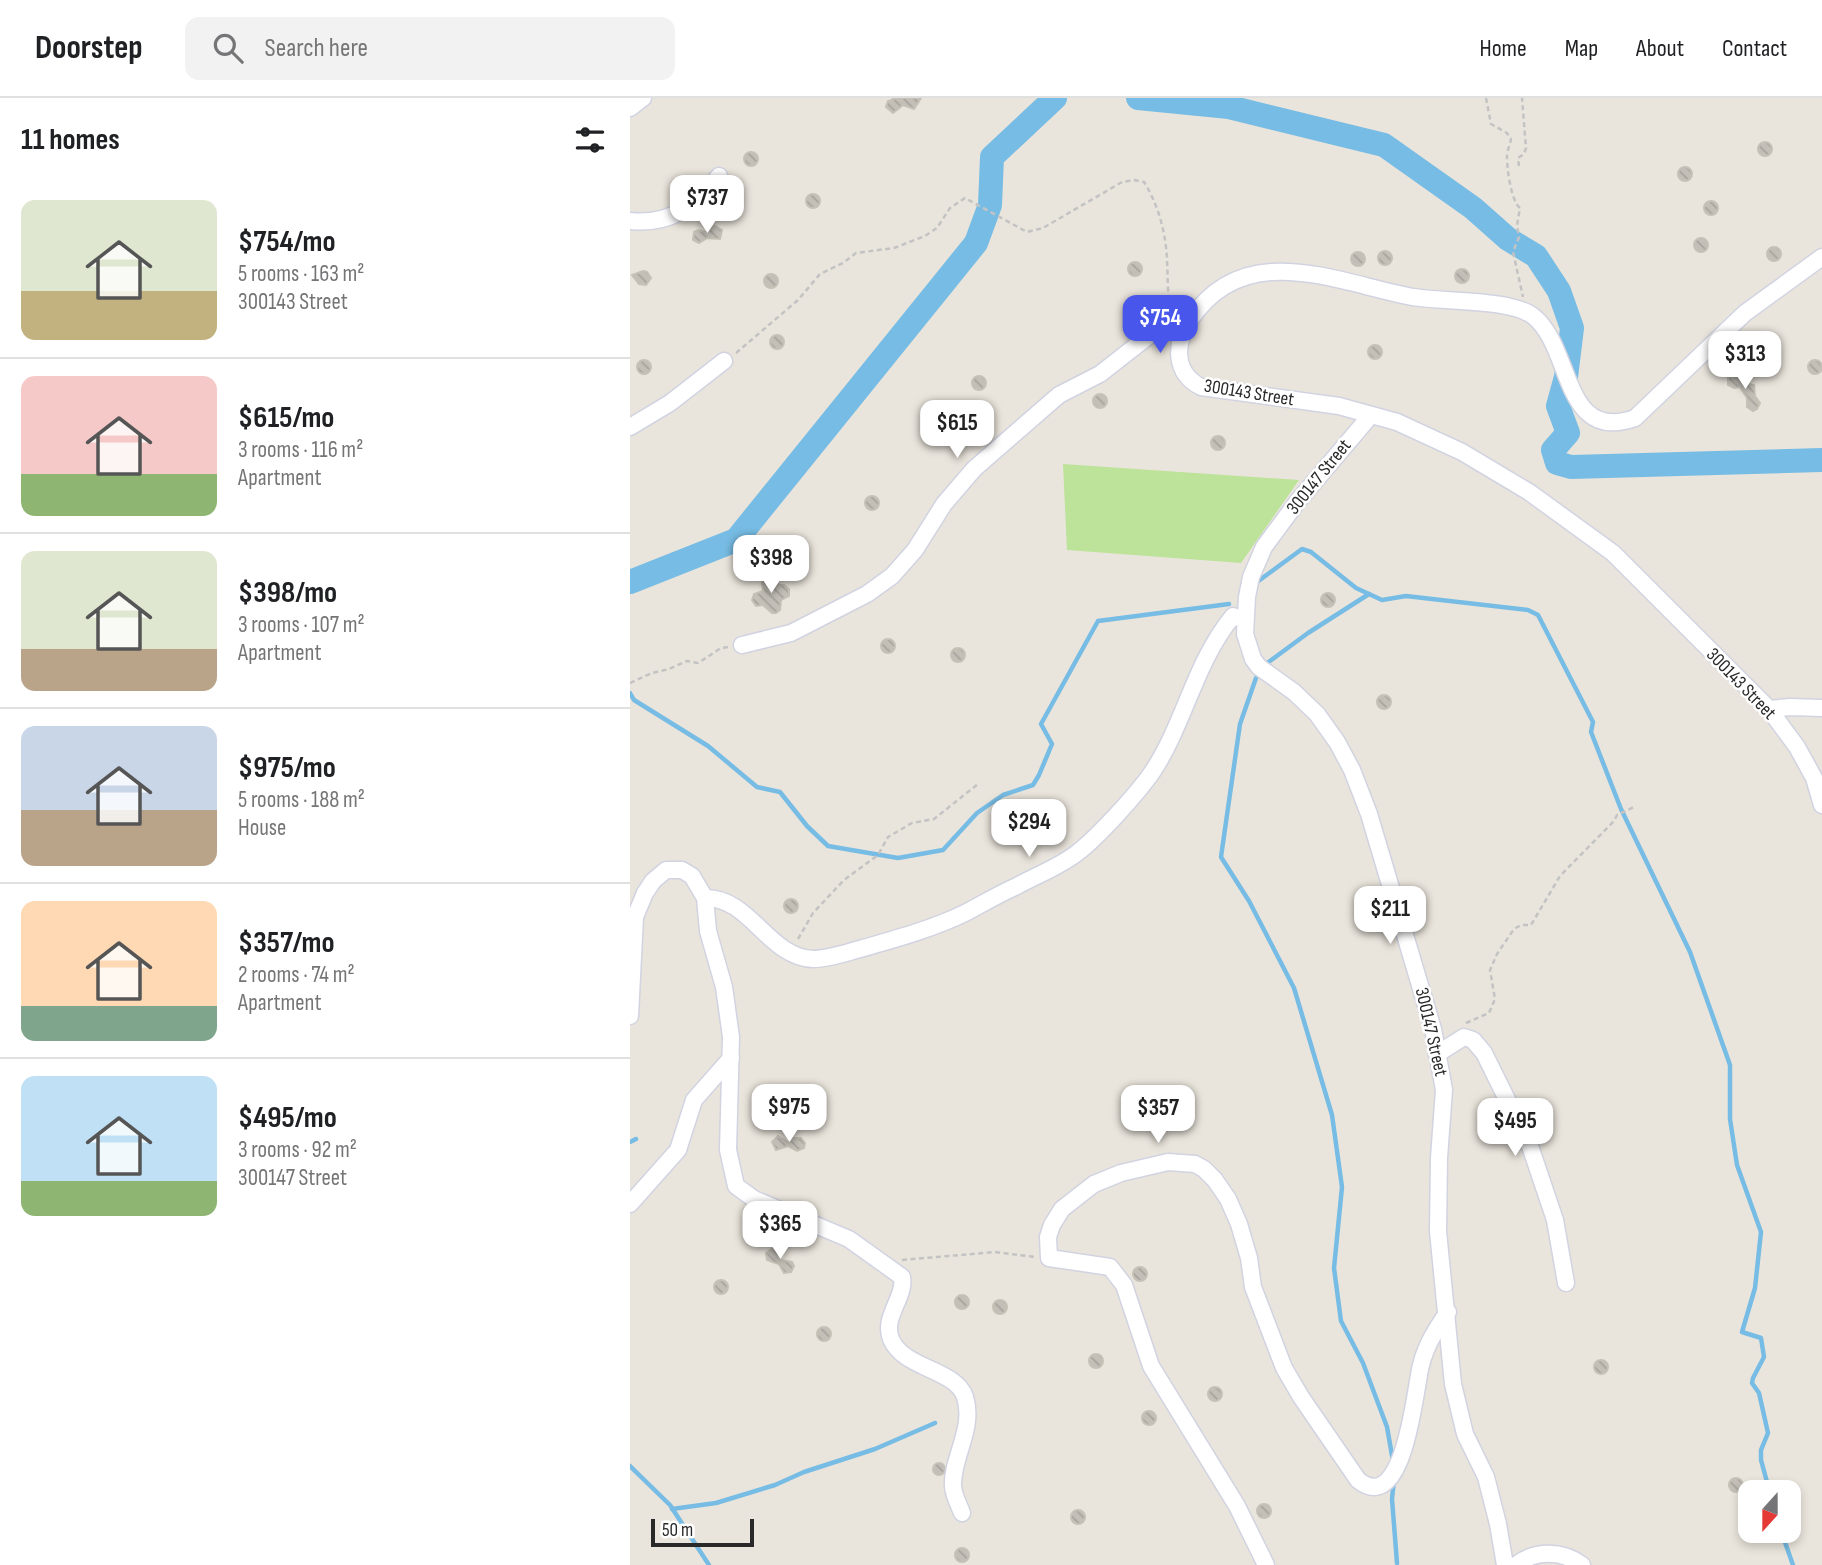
<!DOCTYPE html>
<html lang="en">
<head>
<meta charset="utf-8">
<style>
	:root { --surface:#fff; --page:#f2f2f2; --text:#202124; --muted:#757577; --line:#e0e0e0; --accent:#4856eb }
	body { margin:0; font-family:"Sofia Sans Condensed",sans-serif; background:var(--page); color:var(--text); height:100vh; display:flex; flex-direction:column; font-size:26px; white-space:nowrap }
	* { box-sizing:border-box; margin:0 }
	p { font-size:23px; color:var(--muted) }
	.icon { flex:none; width:38px; height:38px; fill:none; stroke:currentColor; stroke-width:2; stroke-linecap:round; stroke-linejoin:round }
	.map { position:relative; flex:1; overflow:hidden }
	.side { display:flex; flex-direction:column; background:var(--surface); width:630px }
	.side>* { flex:none }
	.needle { width:46px; rotate:201deg }
	.controls { position:absolute; left:1108px; top:1382px; display:grid; gap:14px }
	.controls a { display:grid; place-items:center; width:63px; height:63px; border-radius:14px; background:var(--surface); box-shadow:0 4px 10px #0003; font-size:35px }
	.scale { position:absolute; left:21px; bottom:18px; width:103px; box-sizing:border-box; padding-left:7px; border:4px solid #292929; border-top:0; font-size:19px; line-height:24px; white-space:nowrap; color:#292929; -webkit-text-stroke:5px #fff; paint-order:stroke }
	.price { position:absolute; translate:-50% -60px; padding:0 16px; border-radius:14px; background:#fff; color:#222; font-size:23px; line-height:46px; filter:drop-shadow(0 2px 4px #0008) }
	.price::after { content:''; position:absolute; left:50%; top:42px; width:21px; height:16px; margin-left:-10px; background:inherit; clip-path:polygon(0 0,100% 0,50% 100%) }
	.price.selected { background:var(--accent); color:#fff }
	ul { padding:0; list-style:none }
	li { display:flex; align-items:center; gap:21px; height:175px; padding:0 21px }
	li+li { border-top:2px solid var(--line) }
	li span { display:grid; place-items:center; flex:none; width:196px; height:140px; border-radius:14px; color:#555 }
	li>.icon { margin-inline-start:auto }
	span .icon { width:84px; height:84px; fill:#fffc; stroke-width:1 }
	li b { font-size:30px }
	h2 { display:flex; justify-content:space-between; align-items:center; height:84px; padding:0 21px; font-size:30px }
	header { display:flex; align-items:center; gap:42px; box-sizing:border-box; height:98px; padding:0 35px; background:var(--surface); border-bottom:2px solid var(--line) }
	header strong { font-size:33px }
	nav { display:flex; gap:38px; margin-inline-start:auto; font-size:24px }
	.search { width:490px; height:63px; background:var(--page); display:flex; align-items:center; gap:18px; box-sizing:border-box; padding:0 24px; border-radius:14px; color:var(--muted); font-size:26px }
	main { display:flex; flex:1; min-height:0 }
	.map>svg:first-child { display:block }
</style>
</head>
<body>
<header>
<strong>Doorstep</strong>
<div class="search"><svg class="icon" aria-label="search" viewBox="0 0 24 24"><circle cx="10" cy="10" r="6"/><path d="M15 15l6 6"/></svg>Search here</div>
<nav><a>Home</a><a>Map</a><a>About</a><a>Contact</a></nav>
</header>
<main>
<section class="side">
<h2>11 homes<svg class="icon" aria-label="filters" viewBox="0 0 24 24"><path d="M4 7h16M4 17h16"/><circle cx="9" cy="7" r="2"/><circle cx="15" cy="17" r="2"/></svg></h2>
<ul>
<li><span style="background:linear-gradient(#dfe7d0 65%,#c2b280 0)"><svg class="icon" aria-label="home" viewBox="0 0 24 24"><path d="M3 11l9-7 9 7M6 9v11h12V9"/></svg></span><div><b>$754/mo</b><p>5 rooms · 163 m²</p><p>300143 Street</p></div></li>
<li><span style="background:linear-gradient(#f6c9c9 70%,#8fb573 0)"><svg class="icon" aria-label="home" viewBox="0 0 24 24"><path d="M3 11l9-7 9 7M6 9v11h12V9"/></svg></span><div><b>$615/mo</b><p>3 rooms · 116 m²</p><p>Apartment</p></div></li>
<li><span style="background:linear-gradient(#dfe7d0 70%,#b9a48a 0)"><svg class="icon" aria-label="home" viewBox="0 0 24 24"><path d="M3 11l9-7 9 7M6 9v11h12V9"/></svg></span><div><b>$398/mo</b><p>3 rooms · 107 m²</p><p>Apartment</p></div></li>
<li><span style="background:linear-gradient(#c9d6e8 60%,#b9a48a 0)"><svg class="icon" aria-label="home" viewBox="0 0 24 24"><path d="M3 11l9-7 9 7M6 9v11h12V9"/></svg></span><div><b>$975/mo</b><p>5 rooms · 188 m²</p><p>House</p></div></li>
<li><span style="background:linear-gradient(#ffd9b3 75%,#7fa58c 0)"><svg class="icon" aria-label="home" viewBox="0 0 24 24"><path d="M3 11l9-7 9 7M6 9v11h12V9"/></svg></span><div><b>$357/mo</b><p>2 rooms · 74 m²</p><p>Apartment</p></div></li>
<li><span style="background:linear-gradient(#bfe0f5 75%,#8fb573 0)"><svg class="icon" aria-label="home" viewBox="0 0 24 24"><path d="M3 11l9-7 9 7M6 9v11h12V9"/></svg></span><div><b>$495/mo</b><p>3 rooms · 92 m²</p><p>300147 Street</p></div></li>
</ul>
</section>
<div class="map">
<svg width="1192" height="1467" viewBox="0 0 1192 1467">
	<defs>
		<pattern id="building-back-hatch" width="6" height="6" patternUnits="userSpaceOnUse" patternTransform="scale(1.75)"><rect width="6" height="6" fill="#c3bfb7"/><path d="M-1 5l2 2M0 0l6 6M5-1l2 2" fill="none" stroke="#a8a49d"/></pattern>
	</defs>
	<rect width="100%" height="100%" fill="#eae5dc"/>
	<!-- pitch -->
	<path fill="#bce399" d="M433,366L669,382L611,465L437,452Z"/>
	<g fill="none" stroke-linecap="round" stroke-linejoin="round">
		<!-- stream -->
		<g stroke="#77bce4" stroke-width="4.5">
			<path d="M627,484L672,451L681,454L726,490L752,502L776,498L898,512L908,517L963,624L961,634L991,711L1060,854L1100,967V1021L1107,1067L1131,1134L1125,1190L1112,1234L1131,1240L1134,1259L1123,1280L1122,1285L1129,1295L1138,1335L1131,1352V1362L1140,1395"/>
			<path d="M636,566L678,535L739,496"/>
			<path d="M626,580L610,626L591,759L619,803L664,890L702,1017L712,1089L704,1170L711,1223L733,1265L757,1329L763,1363"/>
			<path d="M0,595L4,602L78,648L127,689L150,694L177,728L198,748L268,760L313,752L347,715L373,697L403,687L409,677L422,646L411,626L468,523L599,506"/>
			<path d="M0,1044L6,1041"/>
			<path d="M0,1368L40,1407L79,1467"/>
			<path d="M764,1382L762,1401L767,1465"/>
			<path d="M42,1411L86,1405L145,1387L174,1374L245,1351L305,1325"/>
			<path d="M1151,1433L1163,1467"/>
		</g>
		<!-- river -->
		<g stroke="#77bce4" stroke-width="24">
			<path d="M508,0L599,9L754,47L843,110L878,141L906,158L929,193L942,230L936,279L928,308L938,335L923,352L927,365L941,369L1192,362"/>
			<path d="M0,484L106,442L346,145L360,107L362,59L425,0"/>
		</g>
	</g>
	<!-- building -->
	<g fill="url(#building-back-hatch)" stroke="#c5c1b6" stroke-width="2">
		<path d="M262,0H291L284,11L273,7L263,15L256,9L258,3L265,1Z"/>
		<circle cx="1135" cy="51" r="7"/>
		<circle cx="121" cy="61" r="7"/>
		<circle cx="1055" cy="76" r="7"/>
		<circle cx="183" cy="103" r="7"/>
		<circle cx="1081" cy="110" r="7"/>
		<path d="M85,128L92,132L90,141L77,140L69,145L63,142L64,134L68,132L76,134Z"/>
		<circle cx="1071" cy="147" r="7"/>
		<circle cx="1144" cy="156" r="7"/>
		<circle cx="755" cy="160" r="7"/>
		<circle cx="728" cy="161" r="7"/>
		<circle cx="505" cy="171" r="7"/>
		<circle cx="832" cy="178" r="7"/>
		<path d="M13,173L17,174L21,180L16,187L9,186L2,177Z"/>
		<circle cx="141" cy="183" r="7"/>
		<circle cx="147" cy="244" r="7"/>
		<circle cx="745" cy="254" r="7"/>
		<circle cx="14" cy="269" r="7"/>
		<circle cx="1185" cy="269" r="7"/>
		<path d="M1103,276L1109,279L1113,285L1124,287L1125,298L1130,305L1127,311L1123,313L1117,309V300L1110,289L1104,290L1098,287V280Z"/>
		<circle cx="349" cy="285" r="7"/>
		<circle cx="470" cy="303" r="7"/>
		<circle cx="588" cy="345" r="7"/>
		<circle cx="242" cy="405" r="7"/>
		<path d="M136,480H142L149,487H154L159,491V498L151,502L150,512L146,515H142L133,507L126,508L122,502L124,496L133,493L132,485Z"/>
		<circle cx="698" cy="502" r="7"/>
		<circle cx="258" cy="548" r="7"/>
		<circle cx="328" cy="557" r="7"/>
		<circle cx="754" cy="604" r="7"/>
		<circle cx="161" cy="808" r="7"/>
		<path d="M148,1038L158,1044L164,1040H171L175,1045L174,1050L167,1053L158,1048L146,1052L142,1044Z"/>
		<path d="M142,1151L148,1153L151,1162L162,1164L164,1168L161,1174L154,1175L149,1166L137,1162L136,1155Z"/>
		<circle cx="510" cy="1176" r="7"/>
		<circle cx="91" cy="1189" r="7"/>
		<circle cx="332" cy="1204" r="7"/>
		<circle cx="370" cy="1209" r="7"/>
		<circle cx="194" cy="1236" r="7"/>
		<circle cx="466" cy="1263" r="7"/>
		<circle cx="971" cy="1269" r="7"/>
		<circle cx="585" cy="1296" r="7"/>
		<circle cx="519" cy="1320" r="7"/>
		<circle cx="309" cy="1371" r="6"/>
		<circle cx="1106" cy="1387" r="7"/>
		<circle cx="634" cy="1413" r="7"/>
		<circle cx="448" cy="1419" r="7"/>
		<circle cx="332" cy="1457" r="7"/>
	</g>
	<g fill="none" stroke-linecap="round" stroke-linejoin="round">
		<defs>
			<g id="minor">
				<path d="M0,10L13,0"/>
				<path d="M0,123C39,127 66,109 89,78"/>
				<path d="M1192,159L1115,215L1005,320C932,346 943,249 903,218C881,201 813,204 783,199C707,185 615,139 560,222C544,246 544,275 571,289L709,308L767,324L832,354L899,394L983,455L1139,611L1167,649L1184,680L1192,707"/>
				<path d="M741,317L668,403L634,449L621,479L617,499L615,536L623,561L629,569L664,594L687,616L707,644L722,672L739,716L803,931L814,992L809,1060L808,1133L823,1286L835,1336L856,1379L868,1426L875,1467"/>
				<path d="M0,329L40,305L94,263"/>
				<path d="M112,547L161,535L237,496L262,478L285,452L314,406L344,371L429,297L470,276L525,233L536,226L555,230"/>
				<path d="M1139,611L1160,609L1192,610"/>
				<path d="M75,800C120,799 138,859 183,861C198,861 215,855 230,851C265,841 302,831 335,815C352,806 369,796 387,788C407,777 429,769 447,755C468,739 508,695 523,673C555,624 565,564 603,518L615,522"/>
				<path d="M0,918L5,819L15,795L23,783L36,772H52L62,778L75,800L78,833L94,889L101,939L98,1052L106,1088L124,1101L219,1141L272,1179C276,1199 252,1219 261,1241C273,1271 326,1271 335,1299C345,1331 321,1361 323,1389C324,1398 329,1407 332,1415"/>
				<path d="M807,956L834,939L843,942L854,955L900,1048L925,1122L936,1185"/>
				<path d="M0,1106L48,1052L64,1002L101,960"/>
				<path d="M636,1467L607,1408L521,1268L494,1187L480,1169L419,1160L418,1139L422,1127L432,1111L464,1086L491,1075L538,1064L565,1066L574,1071L585,1082L598,1101L609,1126L619,1160L623,1189L654,1270L671,1299L728,1382C775,1420 785,1289 791,1267C796,1247 806,1231 818,1214"/>
				<path d="M886,1467C905,1452 932,1452 952,1467"/>
			</g>
		</defs>
		<!-- minor casing -->
		<use href="#minor" stroke="#d1d3e1" stroke-width="19"/>
		<!-- path -->
		<g stroke="#c3c3c3" stroke-width="2.5" stroke-dasharray="5 3.5" stroke-linecap="butt">
			<path d="M856,0L861,26L877,35L881,41C880,47 877,53 877,59C877,71 881,103 890,110L887,127L889,139L883,154L893,199"/>
			<path d="M889,68L888,60L894,56L896,50L892,0"/>
			<path d="M106,255L168,202L190,176L213,165L226,155L264,150L295,138L307,130L320,110L335,100L397,134L413,130L492,84L504,82L514,84C528,106 536,135 537,162C538,179 537,196 541,212"/>
			<path d="M0,585L22,575L39,571L57,563L68,565L91,550L99,549"/>
			<path d="M168,841L183,815L214,782L248,757L258,739L282,725L304,721L348,686"/>
			<path d="M836,925L859,915L865,901L860,872L867,856L884,831L891,827H901L930,778L984,723L987,717L1006,708"/>
			<path d="M272,1162L365,1154L405,1159"/>
		</g>
		<!-- minor -->
		<use href="#minor" stroke="#fff" stroke-width="16"/>
	</g>
	<g text-anchor="middle" dominant-baseline="central" stroke-width="5" stroke-linejoin="round" paint-order="stroke">
		<!-- street labels -->
		<g font-size="19" fill="#292929" stroke="#fff">
			<text transform="translate(619 295) rotate(9)">300143 Street</text>
			<text transform="translate(689 379) rotate(-51)">300147 Street</text>
			<text transform="translate(1111 586) rotate(46)">300143 Street</text>
			<text transform="translate(801 934) rotate(77)">300147 Street</text>
		</g>
	</g>
</svg>
<div class="controls">
<a><svg class="needle" viewBox="-14 -14 28 28"><path d="M0-13l5 13h-10z" fill="#e53935"/><path d="M0 13l5-13h-10z" fill="#757577"/></svg></a>
</div>
<div class="scale">50 m</div>
<b class="price" style="left:77px;top:137px">$737</b>
<b class="price selected" style="left:530px;top:257px">$754</b>
<b class="price" style="left:1115px;top:293px">$313</b>
<b class="price" style="left:327px;top:362px">$615</b>
<b class="price" style="left:141px;top:497px">$398</b>
<b class="price" style="left:399px;top:761px">$294</b>
<b class="price" style="left:760px;top:848px">$211</b>
<b class="price" style="left:159px;top:1046px">$975</b>
<b class="price" style="left:528px;top:1047px">$357</b>
<b class="price" style="left:885px;top:1060px">$495</b>
<b class="price" style="left:150px;top:1163px">$365</b>
</div>
</main>
</body>
</html>
